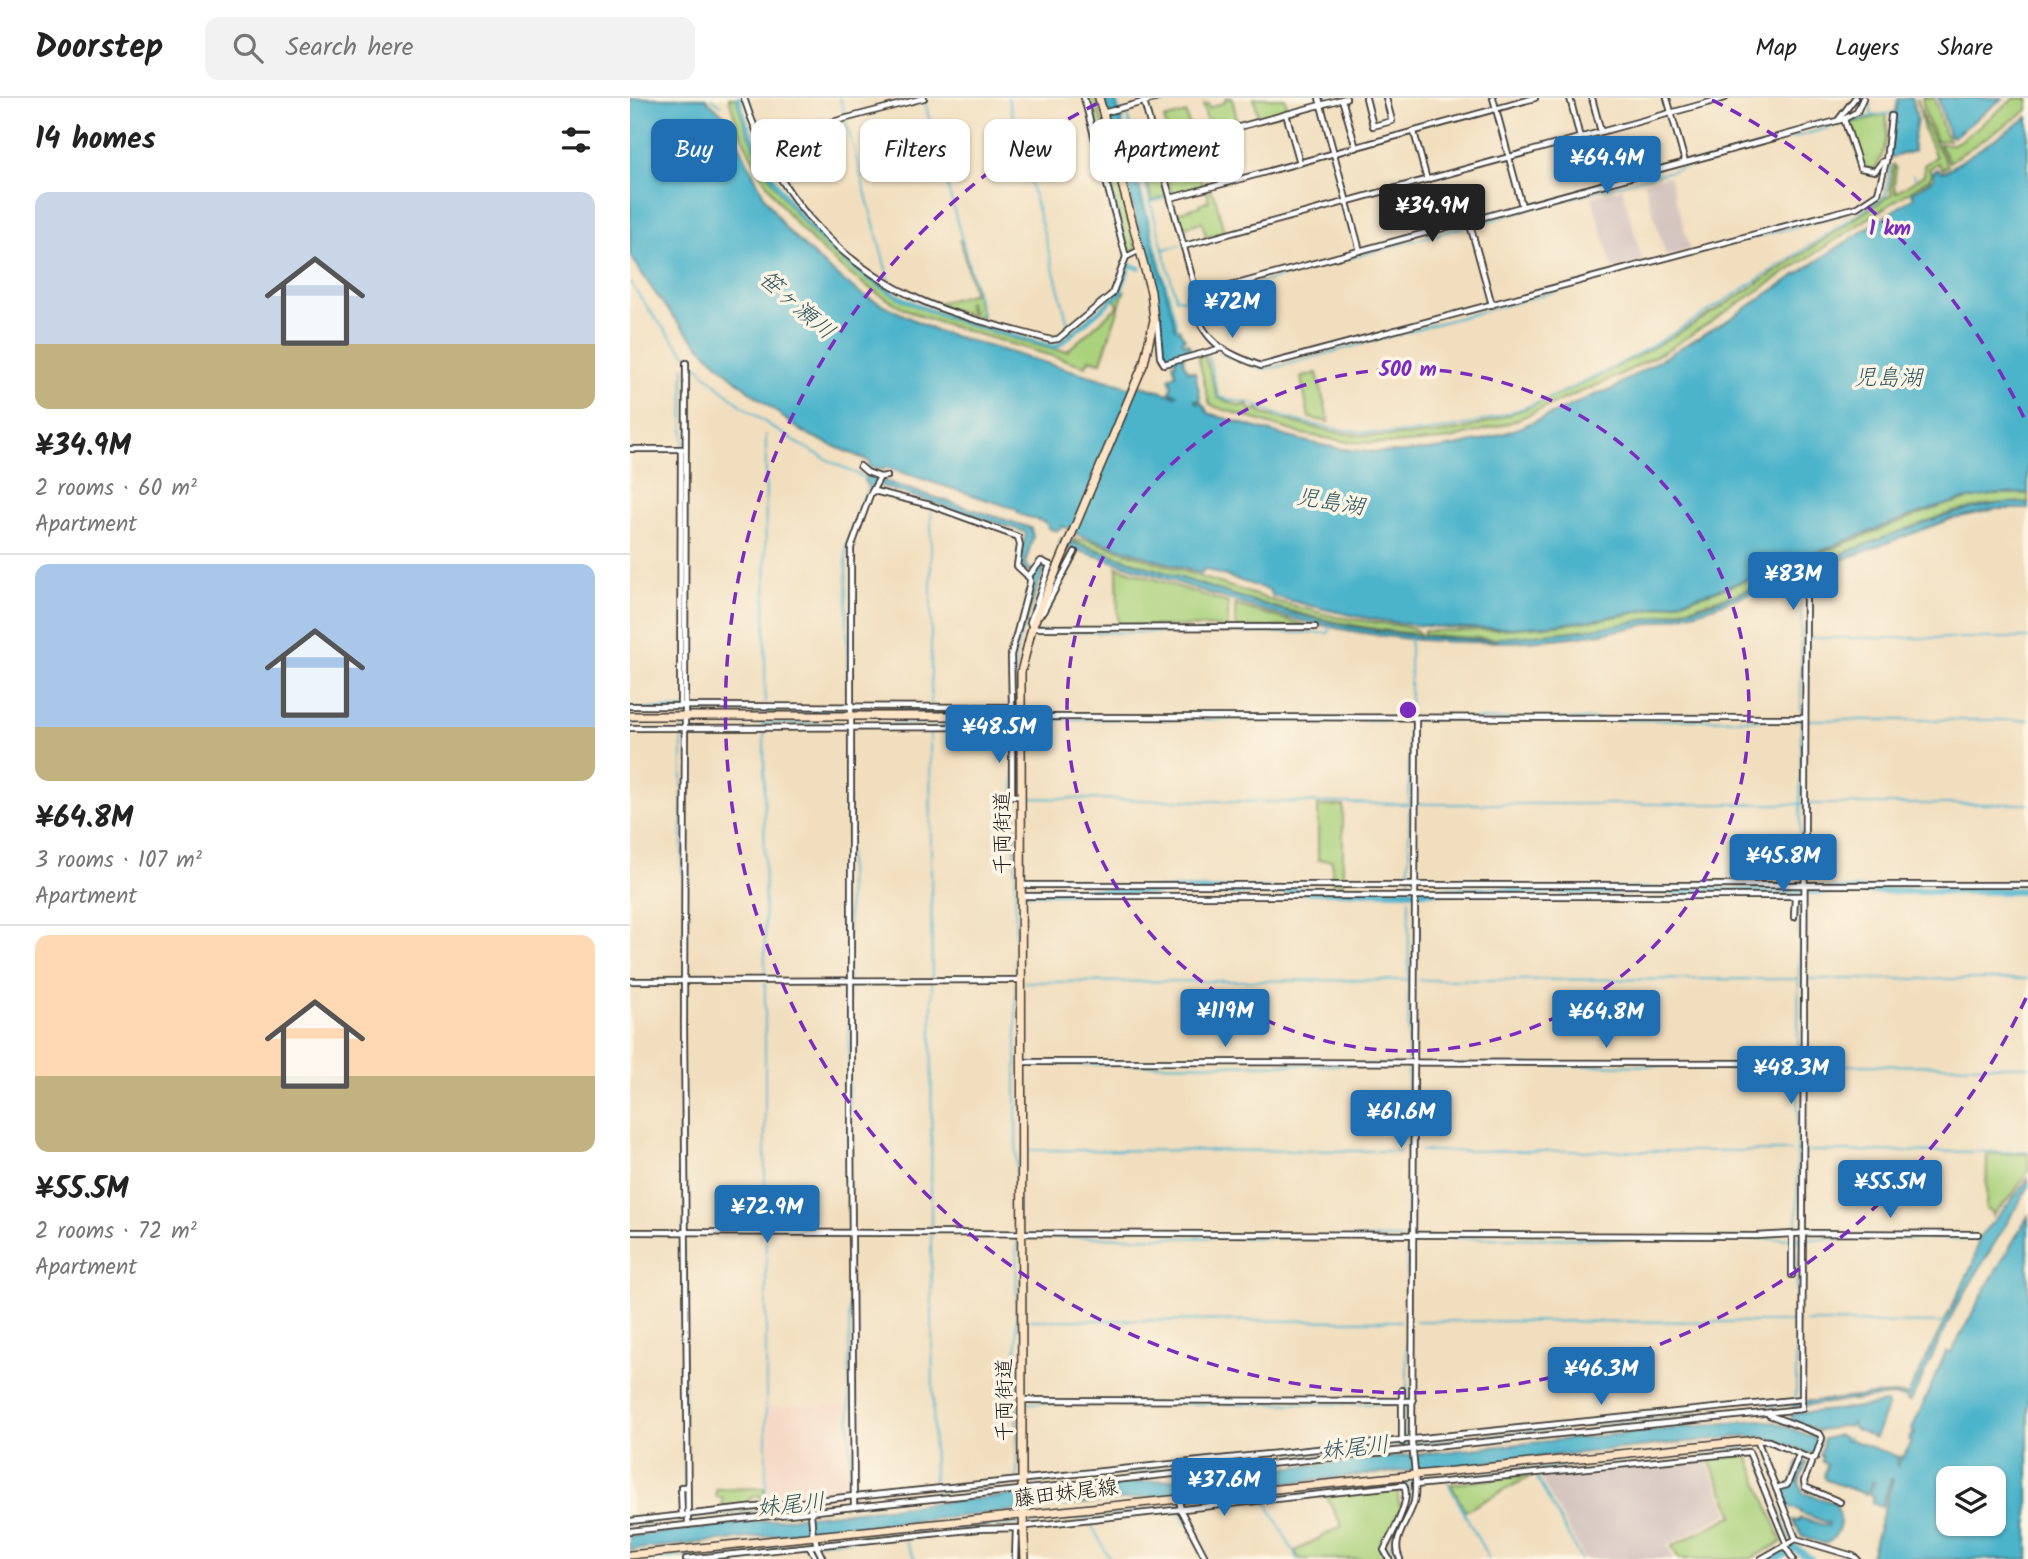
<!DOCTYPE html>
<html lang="en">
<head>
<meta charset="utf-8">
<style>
	:root { --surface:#fff; --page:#f2f2f2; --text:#222; --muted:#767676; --line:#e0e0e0; --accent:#1f6fb2 }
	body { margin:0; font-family:Kalam,"Klee One",sans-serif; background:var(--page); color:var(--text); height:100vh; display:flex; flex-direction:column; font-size:26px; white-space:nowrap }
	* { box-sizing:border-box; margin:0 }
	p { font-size:23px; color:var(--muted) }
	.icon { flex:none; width:38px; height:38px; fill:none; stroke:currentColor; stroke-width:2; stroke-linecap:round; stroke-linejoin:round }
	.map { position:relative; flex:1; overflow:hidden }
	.drawer { display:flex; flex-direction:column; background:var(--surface); width:630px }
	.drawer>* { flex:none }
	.guide { position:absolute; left:21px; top:21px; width:665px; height:63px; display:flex; gap:14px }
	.tools { position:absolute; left:1306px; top:1368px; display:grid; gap:14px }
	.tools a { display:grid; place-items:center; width:70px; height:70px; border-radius:14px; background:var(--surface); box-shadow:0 2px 5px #0004; font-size:35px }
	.price { position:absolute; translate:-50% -60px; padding:0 16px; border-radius:7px; background:var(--accent); color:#fff; font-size:23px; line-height:46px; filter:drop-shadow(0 2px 4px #0008) }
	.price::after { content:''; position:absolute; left:50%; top:42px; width:21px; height:16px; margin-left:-10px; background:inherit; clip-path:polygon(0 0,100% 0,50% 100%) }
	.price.selected { background:#222; color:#fff }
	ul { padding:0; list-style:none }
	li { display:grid; align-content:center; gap:14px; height:371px; padding:0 35px }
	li+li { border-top:2px solid var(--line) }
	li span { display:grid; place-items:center; height:217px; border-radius:14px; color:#555 }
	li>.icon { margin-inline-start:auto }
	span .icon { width:126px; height:126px; fill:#fffc; stroke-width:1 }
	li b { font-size:30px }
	h2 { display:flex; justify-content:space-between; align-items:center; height:84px; padding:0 35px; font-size:30px }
	.chip { padding:0 24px; border-radius:14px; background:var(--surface); box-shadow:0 2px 5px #0004; font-size:24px; line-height:63px }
	.chip.selected { background:var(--accent); color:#fff }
	header { display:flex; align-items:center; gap:42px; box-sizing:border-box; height:98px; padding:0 35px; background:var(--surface); border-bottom:2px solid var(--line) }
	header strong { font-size:33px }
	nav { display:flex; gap:38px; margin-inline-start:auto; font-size:24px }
	.search { width:490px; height:63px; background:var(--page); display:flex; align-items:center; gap:18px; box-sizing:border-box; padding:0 24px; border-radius:14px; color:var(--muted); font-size:26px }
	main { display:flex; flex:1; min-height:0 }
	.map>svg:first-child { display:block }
</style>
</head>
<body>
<header>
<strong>Doorstep</strong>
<div class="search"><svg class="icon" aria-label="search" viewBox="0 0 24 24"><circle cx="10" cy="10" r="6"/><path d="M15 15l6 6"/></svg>Search here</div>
<nav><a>Map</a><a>Layers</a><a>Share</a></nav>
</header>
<main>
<section class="drawer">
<h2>14 homes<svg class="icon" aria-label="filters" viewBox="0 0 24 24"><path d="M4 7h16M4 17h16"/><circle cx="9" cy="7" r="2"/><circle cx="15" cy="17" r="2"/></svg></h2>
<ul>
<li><span style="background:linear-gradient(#c9d6e8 70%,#c2b280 0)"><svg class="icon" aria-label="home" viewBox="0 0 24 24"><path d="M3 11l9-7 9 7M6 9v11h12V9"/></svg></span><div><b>¥34.9M</b><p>2 rooms · 60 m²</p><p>Apartment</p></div></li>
<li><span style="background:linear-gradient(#a9c7e8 75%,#c2b280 0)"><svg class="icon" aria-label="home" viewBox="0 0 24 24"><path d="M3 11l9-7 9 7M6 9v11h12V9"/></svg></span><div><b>¥64.8M</b><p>3 rooms · 107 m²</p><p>Apartment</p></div></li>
<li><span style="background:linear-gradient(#ffd9b3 65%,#c2b280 0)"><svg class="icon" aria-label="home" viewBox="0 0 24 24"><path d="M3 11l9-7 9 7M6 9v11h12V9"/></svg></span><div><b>¥55.5M</b><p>2 rooms · 72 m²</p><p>Apartment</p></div></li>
</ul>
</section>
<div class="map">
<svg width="1398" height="1461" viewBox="0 0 1398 1461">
	<rect width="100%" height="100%" fill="#fcf5e5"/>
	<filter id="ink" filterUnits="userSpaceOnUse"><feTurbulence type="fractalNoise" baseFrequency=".0143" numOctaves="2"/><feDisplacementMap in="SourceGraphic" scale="14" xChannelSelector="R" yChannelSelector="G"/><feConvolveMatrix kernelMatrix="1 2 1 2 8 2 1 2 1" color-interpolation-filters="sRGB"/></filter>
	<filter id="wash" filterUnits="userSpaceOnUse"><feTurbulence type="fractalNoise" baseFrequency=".00686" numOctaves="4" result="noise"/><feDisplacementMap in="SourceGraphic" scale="28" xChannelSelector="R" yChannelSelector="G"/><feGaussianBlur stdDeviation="1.57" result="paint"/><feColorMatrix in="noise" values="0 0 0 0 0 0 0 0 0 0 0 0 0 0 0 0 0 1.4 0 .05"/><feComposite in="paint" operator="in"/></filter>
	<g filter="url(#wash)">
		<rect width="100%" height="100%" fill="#f1debe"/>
		<!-- built -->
		<path fill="#f4d3c0" d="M215,1307L216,1396L138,1407V1308Z"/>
		<!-- industrial -->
		<g fill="#d0c0bc">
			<path d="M1039,78L1060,151L1036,158L1014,84Z"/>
			<path d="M992,90L1013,165L983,172L962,99Z"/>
			<path d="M1075,1361L1099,1415L1037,1447L1043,1461H955L909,1377Z"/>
		</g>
		<!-- green -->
		<g fill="#aad17c" stroke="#63764c" stroke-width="2">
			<path d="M99,0H106C132,93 199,170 288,209C332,228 380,239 425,252L437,253L488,208L486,203L484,202L494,194L471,264L459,261L456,268C422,258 388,248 354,238C331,231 306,225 284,215C195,173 125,95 99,0Z"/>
			<path d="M458,0H466L506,151L499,155L469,43L473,41L471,32L467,31L466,16H462Z"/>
			<path d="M596,0H602L608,26L585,32L582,21L584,30L579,31L573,7L578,6L579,10L595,4Z"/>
			<path d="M624,0H655L658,13L629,21Z"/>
			<path d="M1287,0L1294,23L1318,68L1312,71L1308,65L1299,71L1302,76L1300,80L1039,251L990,277L879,325L821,341L765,346L718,344L672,336L582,308L579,304L568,258L574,256L588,300L610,308L617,306L618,310L624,313L628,310L633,316C657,322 681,330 705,334C739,340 776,339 811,335C848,330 883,316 917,301C1041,250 1150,170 1262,96L1260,91L1263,67L1266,70L1264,88L1266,95L1294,77V67L1306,59L1294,32Z"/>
			<path d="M1292,0H1304L1314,34L1319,42L1307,43L1296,19Z"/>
			<path d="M1385,0H1398V12L1319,64L1309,46H1323L1330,43Z"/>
			<path d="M556,15L562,39L541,45L534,21Z"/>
			<path d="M1256,16C1259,37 1256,54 1245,71L1232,69L1218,26Z"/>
			<path d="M526,52L538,98L522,103L510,56Z"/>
			<path d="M566,64L573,89L542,97L537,75L543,73V70Z"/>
			<path d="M580,91L586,102L594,134L576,139L572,124L551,130L547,115L570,108L569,106L579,103L576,92Z"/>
			<path d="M330,142H331L352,220L343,218L339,203L337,204L340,217L305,206L344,195Z"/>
			<path d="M687,275L699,324L679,320L671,279Z"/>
			<path d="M1372,396H1398V404L1361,406L1322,414L1105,496L1027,519L979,529L866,541L793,537L794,533C872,533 951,529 1027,510C1124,486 1218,442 1312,408L1347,399Z"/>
			<path d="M443,441L458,442L641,502L706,519L777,529L786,532L790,536C674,527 553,480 443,443Z"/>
			<path d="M487,469L598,505V529L488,527Z"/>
			<path d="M605,507L678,528L606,530Z"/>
			<path d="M688,708H713V785H702V762H688Z"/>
			<path d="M1357,1055L1398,1056V1074L1382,1097L1362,1118V1113L1356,1112Z"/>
			<path d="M1118,1358L1152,1444L1120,1461H1049L1042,1448L1104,1417L1079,1362Z"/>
			<path d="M903,1377L835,1413L821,1387V1386Z"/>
			<path d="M767,1388L769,1406H773L753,1451L757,1461H670L665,1453L712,1428L696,1398V1396Z"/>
			<path d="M134,1390L135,1401H131L129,1397L120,1400L118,1409L93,1412L92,1399L86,1398V1391Z"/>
		</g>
		<!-- water -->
		<g fill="#4bb3ca" stroke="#346873" stroke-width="2" fill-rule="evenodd">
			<path d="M0,0H75L96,19L134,98L155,130L195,168L231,196L306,233L506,291L508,287L546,298L547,296L540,294L542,287L539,280L546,277L543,265H546L545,261L534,257L530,213L474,0H485L546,231H549L555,241L552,242L554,246L558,245L561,251L558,252L556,250L553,263L558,273L565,274L571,303L565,302V304L573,306L578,315C617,327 656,340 696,348C753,360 820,354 875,335C907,324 938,309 969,295L984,291L991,285L1101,220L1284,99L1282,95L1304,80L1303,74L1308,71L1311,74L1316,73L1398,19V395L1368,396L1327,403C1244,427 1165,467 1083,493C974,529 849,541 736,520C704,514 673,506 643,498L639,492L574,471L571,476L447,436L433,428L426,433L418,430L417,425L389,416L386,411L255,369L253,372L239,369V363C216,353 192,344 170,332C160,325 150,317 140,309C84,268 35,217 0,156Z"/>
			<path d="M1268,0H1282L1287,21L1283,44L1284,53L1259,60L1266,18L1262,16L1263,14H1266Z"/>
			<path d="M1308,0H1373L1323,39L1319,37Z"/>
			<path d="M237,376L244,379L246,385L254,383L401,430L403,439L395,466L403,474L412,464L415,468L393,532H390L402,491V476L390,469L389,462L396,437L395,434L245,386L239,390L234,383Z"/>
			<path d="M1375,405H1398V411H1366L1321,421L1195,468L1173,487L1168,488L1166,483C1133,489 1102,503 1070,513C1038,522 1004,530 972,535C860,552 756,546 646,516C573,495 502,467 429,447L431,441C502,462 573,489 645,510C716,532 793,541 866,542L868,540C951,535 1030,524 1108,496C1157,478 1205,459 1253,440C1293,425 1332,410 1375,405Z"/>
			<path d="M1398,1081V1090L1325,1211L1281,1303H1277V1300L1261,1298L1163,1309V1303C1202,1306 1240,1293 1278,1297L1343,1166L1349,1139L1377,1108Z"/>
			<path d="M1398,1118V1461H1240L1263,1381H1261L1252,1409L1242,1405L1244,1399L1240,1397L1244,1384H1241L1238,1395L1235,1396L1196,1382L1194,1378L1197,1367L1192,1363L1193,1359L1190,1357L1194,1341L1209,1337L1215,1340V1343H1218L1219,1341L1268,1359L1266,1367L1268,1368L1271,1358L1273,1360L1281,1343L1279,1342L1281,1337L1283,1338L1285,1335L1281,1333L1316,1254L1321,1255L1357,1188ZM1318,1381H1363V1426H1318Z"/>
			<path d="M1254,1305L1258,1307L1245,1340L1223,1330L1222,1324L1219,1329L1211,1328L1189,1333L1161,1322L1162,1316C1192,1312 1224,1312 1254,1305Z"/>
			<path d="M1128,1322L1144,1324L1190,1342L1185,1354L1180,1355L1139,1340L1116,1338L0,1452V1438L178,1418Z"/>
			<path d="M1173,1362L1176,1365L1169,1384L1173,1395L1205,1405C1213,1420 1212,1436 1196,1446L1173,1439L1163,1422L1169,1423L1170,1420L1198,1428L1199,1425L1171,1415V1413L1158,1408L1152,1392L1161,1390L1168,1364Z"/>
		</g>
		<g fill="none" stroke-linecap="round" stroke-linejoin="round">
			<!-- stream -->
			<g stroke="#4bb3ca" stroke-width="2">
				<path d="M82,0L91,7"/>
				<path d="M210,0L259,182"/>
				<path d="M378,0L438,226"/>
				<path d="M486,0L548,232"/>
				<path d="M493,0L494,4"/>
				<path d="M691,0L693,4H694"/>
				<path d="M1238,0L1242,16"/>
				<path d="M294,1L353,220"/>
				<path d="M457,1L465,32"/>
				<path d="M496,12L546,200L560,203"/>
				<path d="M462,18L465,17L466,23L464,24"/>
				<path d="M468,44L497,153"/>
				<path d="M509,55L524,51"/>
				<path d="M1283,77L1285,80"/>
				<path d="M522,104L538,99"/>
				<path d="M843,127L1242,18L1263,15"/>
				<path d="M534,151L551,147"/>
				<path d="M0,184C61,278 134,334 235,380"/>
				<path d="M254,190L255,188"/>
				<path d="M566,202L837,128"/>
				<path d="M351,228V227"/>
				<path d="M442,233L443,235"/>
				<path d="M589,255L633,271L647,269L1219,114"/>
				<path d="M578,257L589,299C599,302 606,303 615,304C627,306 641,316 654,319C694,331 734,337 775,335C898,331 1027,247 1127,182C1170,154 1214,126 1256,97L1260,67"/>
				<path d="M301,412V606"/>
				<path d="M53,432L54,269"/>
				<path d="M405,534L699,535L700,529"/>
				<path d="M1176,540H1398"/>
				<path d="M135,604L136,337"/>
				<path d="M218,606L216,449L238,388"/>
				<path d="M384,613L385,558L392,531"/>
				<path d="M780,617V539"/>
				<path d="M1171,619V485"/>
				<path d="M397,621L1398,622"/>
				<path d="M384,623L386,880"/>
				<path d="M0,625H51"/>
				<path d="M52,625V775"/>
				<path d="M57,625L216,626"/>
				<path d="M134,626L135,880"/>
				<path d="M218,626L219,1132"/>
				<path d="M222,626H379"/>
				<path d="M300,632L302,880"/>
				<path d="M395,700L779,706H1398"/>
				<path d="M779,782V622"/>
				<path d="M1174,881H1398"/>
				<path d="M788,882L1168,881"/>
				<path d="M395,884L782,882"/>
				<path d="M386,885L387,1380"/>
				<path d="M135,886V1131"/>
				<path d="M1168,962L1171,625"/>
				<path d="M778,963L779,801"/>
				<path d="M396,966L772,967"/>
				<path d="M776,967L1170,968"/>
				<path d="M1178,967L1398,968"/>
				<path d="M398,1052L771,1053"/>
				<path d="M790,1053H1160"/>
				<path d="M1166,1053L1398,1054"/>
				<path d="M53,1127L55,1421"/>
				<path d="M777,1132L778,969"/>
				<path d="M301,1133L302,885"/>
				<path d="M136,1137V1405"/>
				<path d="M301,1137L304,1388"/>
				<path d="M219,1138L220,1403"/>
				<path d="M396,1139L780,1140"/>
				<path d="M786,1140L1351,1141"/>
				<path d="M399,1222L770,1223"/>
				<path d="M775,1223H779"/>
				<path d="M786,1223L1168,1224"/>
				<path d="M1175,1224L1314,1225"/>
				<path d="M777,1302V1139"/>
				<path d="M1166,1302L1168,968"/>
				<path d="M397,1305L776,1306"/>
				<path d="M775,1340L776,1307"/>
				<path d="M1216,1345L1218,1338"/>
				<path d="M905,1376L951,1461"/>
				<path d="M396,1385L1165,1306"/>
				<path d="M818,1385L859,1461"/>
				<path d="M224,1403L389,1385"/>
				<path d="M636,1403L667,1461"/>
				<path d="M775,1413L779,1398L777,1385"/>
				<path d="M549,1415L556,1426"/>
				<path d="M60,1420L218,1403"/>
				<path d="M460,1424L480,1461"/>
				<path d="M398,1426L706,1391L1119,1349L1128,1357L1160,1442"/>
				<path d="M0,1427L55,1421"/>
				<path d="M275,1443L285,1461"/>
				<path d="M182,1449L189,1461"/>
				<path d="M93,1460V1461"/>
				<path d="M27,1461L343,1429L392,1426"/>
				<path d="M388,1461L389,1431"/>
				<path d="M764,1461L759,1452L773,1418"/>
			</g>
			<!-- canal -->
			<g stroke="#4bb3ca" stroke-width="4.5">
				<path d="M108,0C135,93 200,169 289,208C332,226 378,236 423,249L428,248L490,195L500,167L509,170"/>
				<path d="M0,612L384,613"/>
				<path d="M775,1347V1346"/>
			</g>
			<!-- river -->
			<g stroke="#4bb3ca" stroke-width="8">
				<path d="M395,793H1398"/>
				<path d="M1145,1461L1165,1450L1180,1461"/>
			</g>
		</g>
	</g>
	<g filter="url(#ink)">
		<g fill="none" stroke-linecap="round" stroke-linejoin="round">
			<defs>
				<g id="street">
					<path d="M114,0C143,90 200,161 288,201C330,220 377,230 421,242L428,241L482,196L496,159L454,0"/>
					<path d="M513,0L567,197"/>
					<path d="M689,0L730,153"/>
					<path d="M736,0L743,28L762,23L756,0"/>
					<path d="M863,0L892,108"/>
					<path d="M940,0L950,40"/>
					<path d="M962,0L971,34"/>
					<path d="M1037,0L1055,64"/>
					<path d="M1233,0L1227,14L1214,21L567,197L562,202C572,244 593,254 631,268L1227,109L1248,95L1256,63L1261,18"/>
					<path d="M712,1L726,50"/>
					<path d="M473,15L528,0"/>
					<path d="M656,16L670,65"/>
					<path d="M1209,21L1225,0"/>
					<path d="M1214,21L1230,70L1245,73L1252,64L1256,63"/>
					<path d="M784,34L797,82"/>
					<path d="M129,43L294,0"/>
					<path d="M528,51L716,0"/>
					<path d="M541,100L905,0"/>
					<path d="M839,123L862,207"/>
					<path d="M554,148L1095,0"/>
					<path d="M496,159L510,152"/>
					<path d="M524,223L527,225L530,259L534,266L592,250"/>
					<path d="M56,265L54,928L58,1427"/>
					<path d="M0,351H52"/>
					<path d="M230,368L237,374L250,379"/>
					<path d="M244,393L300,407L388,439L390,447L387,468L400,480V484L381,557L382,609"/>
					<path d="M398,479L411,463L420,467L400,524L402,530L685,529"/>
					<path d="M408,518L413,514L445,454"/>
					<path d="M0,608L382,609V698H390"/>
					<path d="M50,608L51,351"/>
					<path d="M391,619L1175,620"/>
					<path d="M0,630L382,629"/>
					<path d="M391,787H1398"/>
					<path d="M391,798H1165"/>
					<path d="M1164,819L1165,798H1174"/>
					<path d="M0,883L391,882"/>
					<path d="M392,964L1174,965"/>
					<path d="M0,1134L1126,1138L1180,1135L1348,1136"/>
					<path d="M1162,1177V1136"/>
					<path d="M772,1292V1344"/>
					<path d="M392,1302L783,1303"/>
					<path d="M1183,1360L1174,1383L1175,1389L1210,1404"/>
					<path d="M396,1381L1172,1301"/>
					<path d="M785,1387L1119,1354L1157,1447"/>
					<path d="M1146,1390L1157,1387L1169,1357"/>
					<path d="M224,1399L390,1382"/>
					<path d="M549,1401L551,1413L576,1461"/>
					<path d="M180,1403L183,1439"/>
					<path d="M224,1409L1172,1311L1176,488"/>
					<path d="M52,1418L51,1389H57"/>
					<path d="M0,1423L224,1398"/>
					<path d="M397,1428L774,1387C782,1403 761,1437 754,1452L759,1461"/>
					<path d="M0,1433L224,1409L221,1022V450L240,397L250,379L257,378"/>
					<path d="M185,1439L187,1449L193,1461"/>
					<path d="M1166,1441L1223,1458L1227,1461"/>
					<path d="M1155,1448L1163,1461"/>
					<path d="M180,1450L186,1461"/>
					<path d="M56,1461L349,1431L390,1430"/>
					<path d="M385,1461L386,1430"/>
					<path d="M770,1461C760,1442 779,1422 784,1404C788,1385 783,1362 782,1343L786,620"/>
					<path d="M1131,1461L1166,1441L1127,1342L1139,1343L1181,1361L1185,1360L1192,1340L1190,1336L1139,1317"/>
				</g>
				<g id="secondary">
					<path d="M0,618H390"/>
					<path d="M0,1457L1127,1342"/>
					<path d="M395,1461L392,1394L391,574L402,530L514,265L524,222L521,194L469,0"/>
				</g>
			</defs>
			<!-- street casing -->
			<use href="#street" stroke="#3c3934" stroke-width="8"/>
			<!-- secondary casing -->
			<use href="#secondary" stroke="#3c3934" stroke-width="10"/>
			<!-- street -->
			<use href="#street" stroke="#fff" stroke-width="4.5"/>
			<!-- secondary -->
			<use href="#secondary" stroke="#ffe4c6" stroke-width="7"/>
		</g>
	</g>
	<!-- distance rings -->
	<g fill="none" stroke="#7b2cbf" stroke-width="3.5" stroke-dasharray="12 9">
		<circle cx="778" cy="612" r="341"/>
		<path d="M1396 900A682 682 0 1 1 474 2M1082 2A682 682 0 0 1 1396 324"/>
	</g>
	<g text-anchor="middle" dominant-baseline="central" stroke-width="7" stroke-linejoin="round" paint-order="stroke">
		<!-- street labels -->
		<g font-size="21" fill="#1c1c1c" stroke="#fcf5e5">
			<text transform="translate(373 735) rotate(-90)">千両街道</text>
			<text transform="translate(375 1302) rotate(-90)">千両街道</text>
			<text transform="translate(436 1396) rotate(-7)">藤田妹尾線</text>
		</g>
		<!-- water labels -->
		<g font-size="23" font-style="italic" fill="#2f5862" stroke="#fcf5e5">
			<text transform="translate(166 208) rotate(41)">笹ヶ瀬川</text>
			<text x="1258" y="281">児島湖</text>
			<text transform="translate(700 405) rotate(9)">児島湖</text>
			<text transform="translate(725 1351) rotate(-6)">妹尾川</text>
			<text transform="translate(161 1408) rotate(-6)">妹尾川</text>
		</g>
	</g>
	<circle cx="778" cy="612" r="10" fill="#7b2cbf" stroke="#fcf5e5" stroke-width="3.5"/>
	<g font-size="21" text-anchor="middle" font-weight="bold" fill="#7b2cbf" stroke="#fcf5e5" stroke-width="7" stroke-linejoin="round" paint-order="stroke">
		<text x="1260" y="137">1 km</text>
		<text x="778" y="278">500 m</text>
	</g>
</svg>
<div class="tools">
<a><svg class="icon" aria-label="layers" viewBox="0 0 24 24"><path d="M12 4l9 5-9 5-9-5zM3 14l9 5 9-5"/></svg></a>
</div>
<b class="price" style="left:977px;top:98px">¥64.4M</b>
<b class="price selected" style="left:802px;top:146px">¥34.9M</b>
<b class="price" style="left:602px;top:242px">¥72M</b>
<b class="price" style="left:1163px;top:514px">¥83M</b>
<b class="price" style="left:369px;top:667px">¥48.5M</b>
<b class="price" style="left:1153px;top:796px">¥45.8M</b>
<b class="price" style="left:595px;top:951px">¥119M</b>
<b class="price" style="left:976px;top:952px">¥64.8M</b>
<b class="price" style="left:1161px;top:1008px">¥48.3M</b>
<b class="price" style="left:771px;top:1052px">¥61.6M</b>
<b class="price" style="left:1260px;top:1122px">¥55.5M</b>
<b class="price" style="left:137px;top:1147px">¥72.9M</b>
<b class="price" style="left:971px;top:1309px">¥46.3M</b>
<b class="price" style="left:594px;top:1420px">¥37.6M</b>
<div class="guide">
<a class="chip selected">Buy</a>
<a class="chip">Rent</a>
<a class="chip">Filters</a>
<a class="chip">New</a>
<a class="chip">Apartment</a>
</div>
</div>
</main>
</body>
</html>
